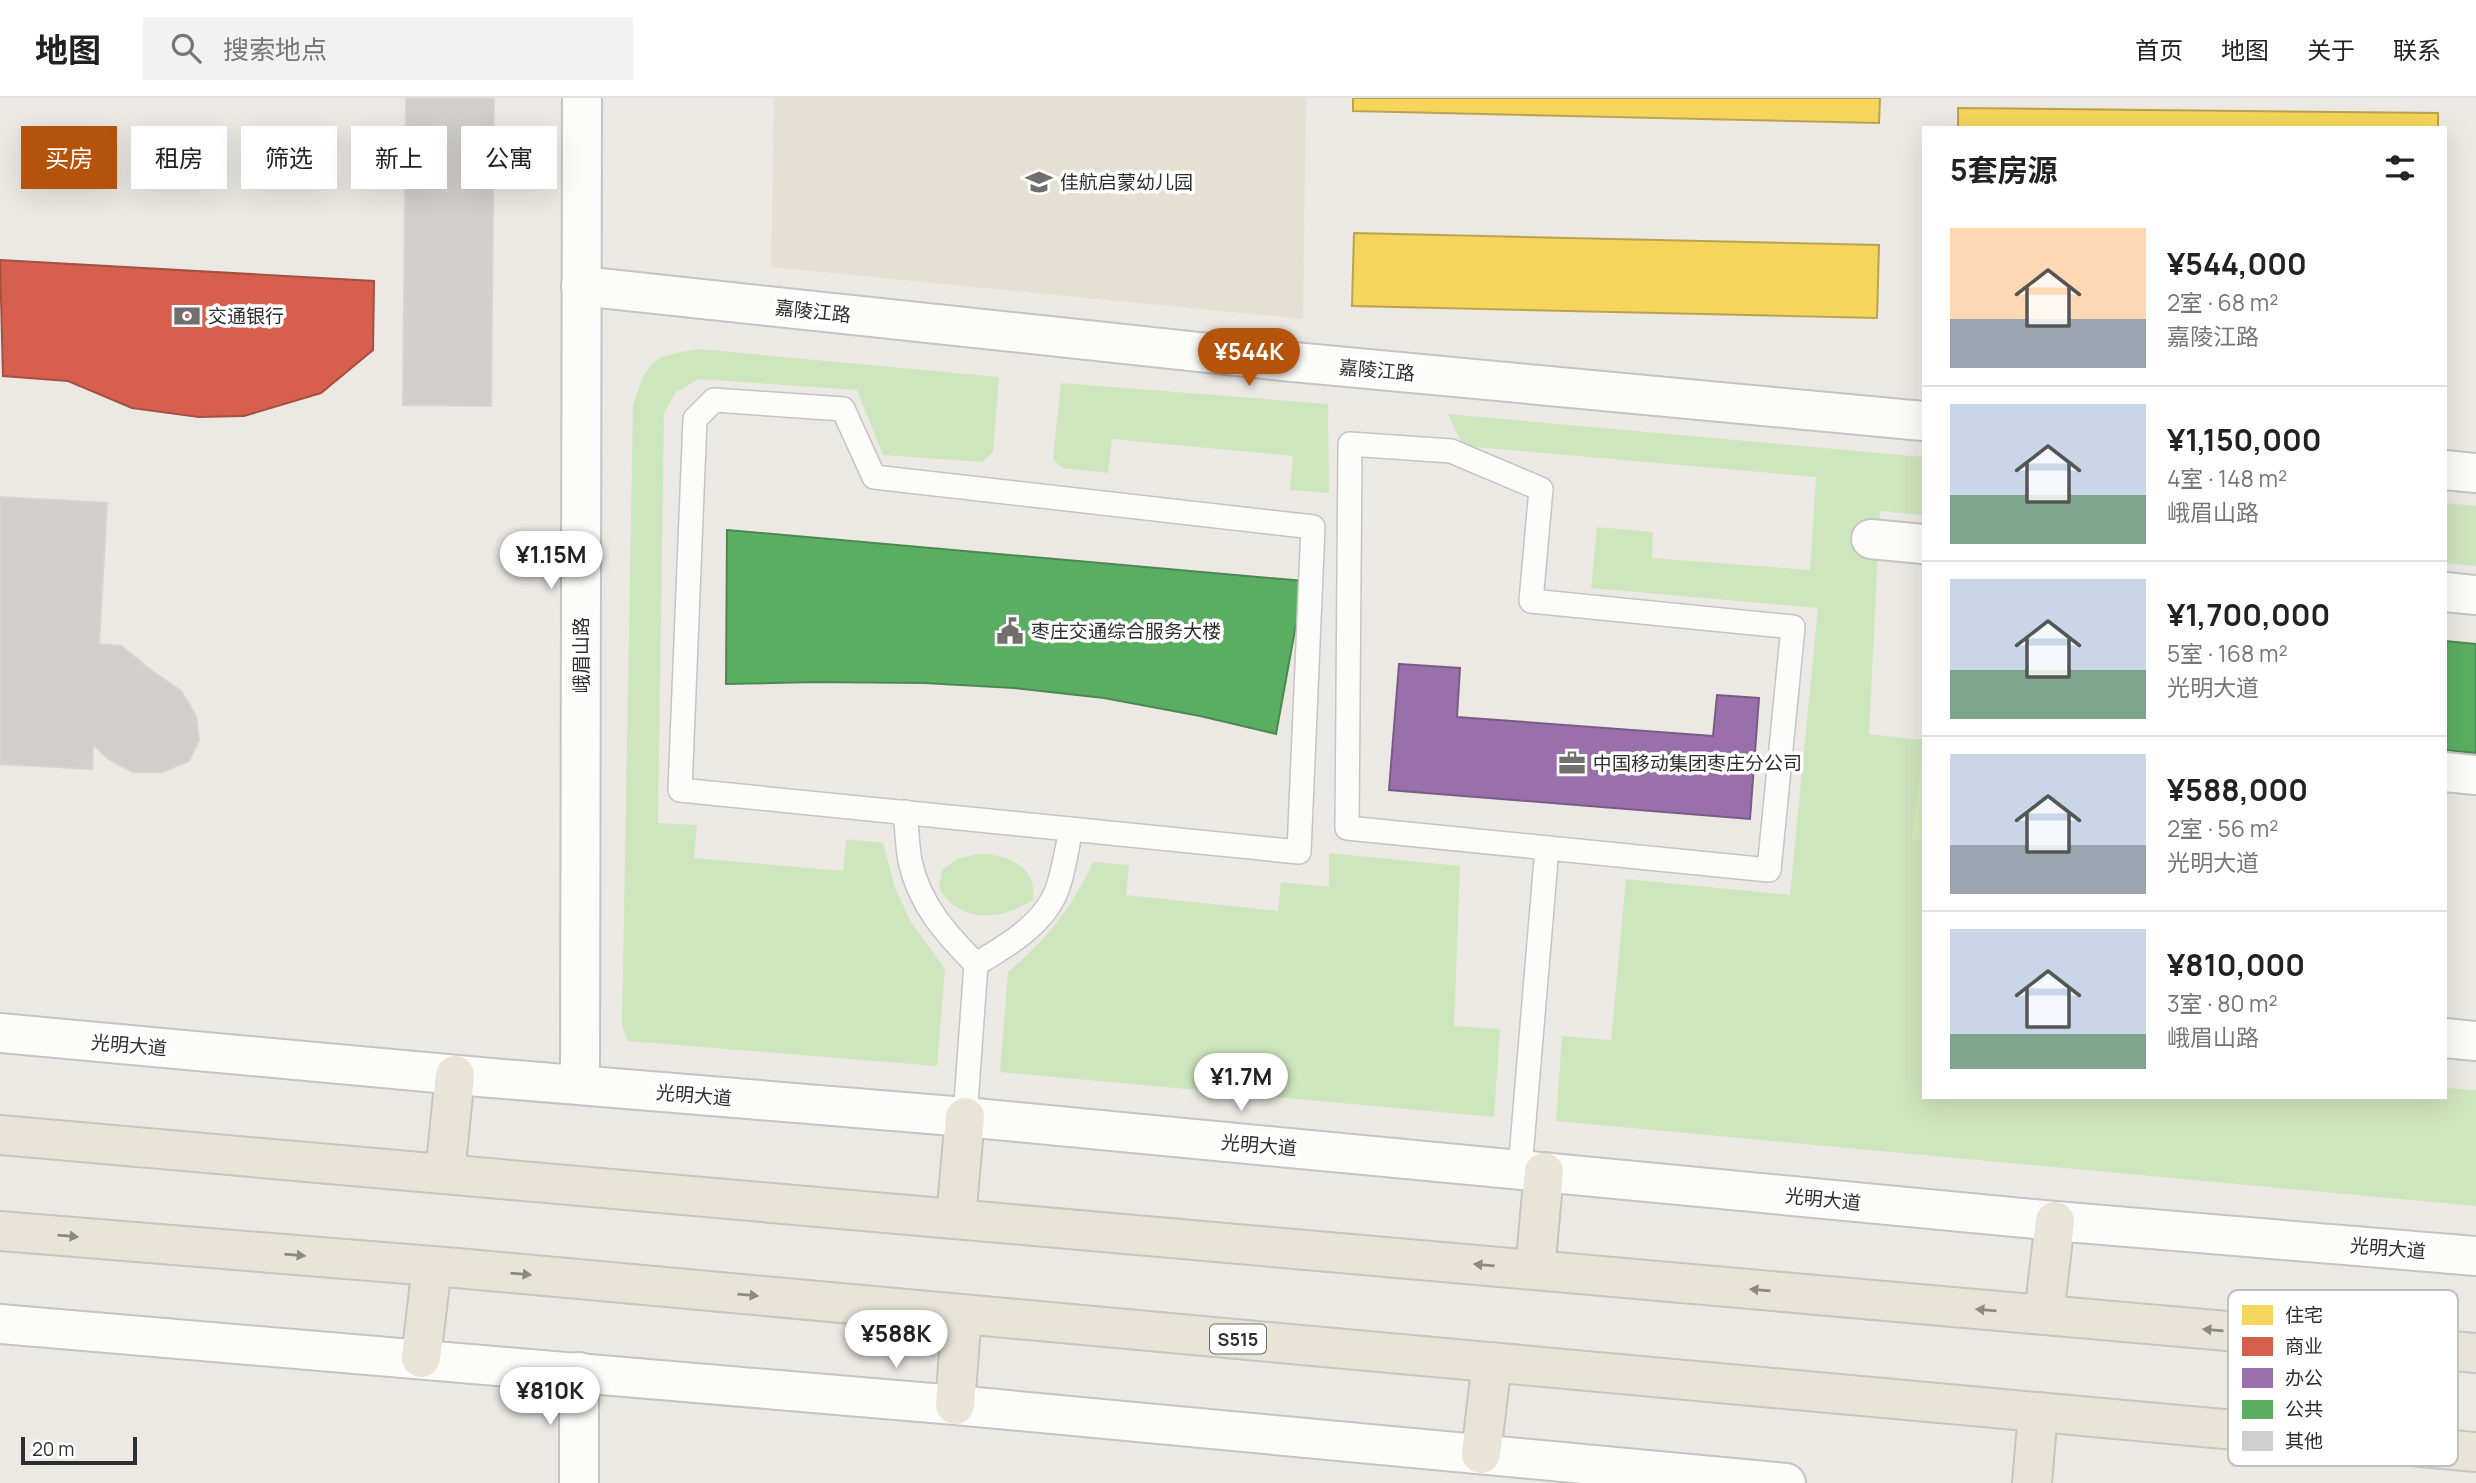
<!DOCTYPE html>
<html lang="zh">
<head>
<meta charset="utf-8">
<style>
	:root { --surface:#fff; --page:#f2f2f2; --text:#222; --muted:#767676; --line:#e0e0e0; --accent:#b45309 }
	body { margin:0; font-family:Manrope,"Noto Sans SC",sans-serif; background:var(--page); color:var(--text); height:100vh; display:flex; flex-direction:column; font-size:26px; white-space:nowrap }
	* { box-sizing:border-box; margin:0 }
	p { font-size:23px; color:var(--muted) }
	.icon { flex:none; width:38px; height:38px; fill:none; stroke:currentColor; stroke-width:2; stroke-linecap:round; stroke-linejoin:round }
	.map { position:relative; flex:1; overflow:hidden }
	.drawer { position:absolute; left:1922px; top:28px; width:525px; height:973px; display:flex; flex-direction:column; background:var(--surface); border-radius:0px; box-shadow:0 7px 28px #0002 }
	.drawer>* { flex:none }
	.banner { position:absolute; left:21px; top:28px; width:665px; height:63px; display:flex; gap:14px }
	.scale { position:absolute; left:21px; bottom:18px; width:116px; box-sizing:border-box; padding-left:7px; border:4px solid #2e2e2e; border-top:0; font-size:19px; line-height:24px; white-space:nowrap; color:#2e2e2e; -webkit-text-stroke:5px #fff; paint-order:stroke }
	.price { position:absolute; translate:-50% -60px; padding:0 16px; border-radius:24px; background:#fff; color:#222; font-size:23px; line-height:46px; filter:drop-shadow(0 2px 4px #0008) }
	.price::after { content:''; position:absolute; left:50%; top:42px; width:21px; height:16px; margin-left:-10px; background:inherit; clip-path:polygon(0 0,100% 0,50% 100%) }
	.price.on { background:var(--accent); color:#fff }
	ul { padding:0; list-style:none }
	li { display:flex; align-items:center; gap:21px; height:175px; padding:0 28px }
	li+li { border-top:2px solid var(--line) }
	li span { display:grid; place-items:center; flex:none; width:196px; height:140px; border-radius:0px; color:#555 }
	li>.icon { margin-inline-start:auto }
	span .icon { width:84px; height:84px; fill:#fffc; stroke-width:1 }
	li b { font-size:30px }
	h2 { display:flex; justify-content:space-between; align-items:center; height:84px; padding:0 28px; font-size:30px }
	.tag { padding:0 24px; border-radius:0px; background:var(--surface); box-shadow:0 7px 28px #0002; font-size:24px; line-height:63px }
	.tag.on { background:var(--accent); color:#fff }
	header { display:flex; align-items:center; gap:42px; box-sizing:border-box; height:98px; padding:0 35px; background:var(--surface); border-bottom:2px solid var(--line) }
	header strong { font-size:33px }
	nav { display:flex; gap:38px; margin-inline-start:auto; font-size:24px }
	.search { width:490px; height:63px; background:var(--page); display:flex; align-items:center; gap:18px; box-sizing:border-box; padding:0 24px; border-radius:0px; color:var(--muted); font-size:26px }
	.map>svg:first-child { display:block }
</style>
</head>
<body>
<header>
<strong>地图</strong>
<div class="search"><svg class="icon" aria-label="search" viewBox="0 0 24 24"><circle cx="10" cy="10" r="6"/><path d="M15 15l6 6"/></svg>搜索地点</div>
<nav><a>首页</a><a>地图</a><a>关于</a><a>联系</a></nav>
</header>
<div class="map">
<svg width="2476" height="1385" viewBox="0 0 2476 1385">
	<rect width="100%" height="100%" fill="#ece8e4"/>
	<!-- education -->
	<path fill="#e6e0d3" d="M774,0H1306L1303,221L771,169Z"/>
	<!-- green -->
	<g fill="#cee6be">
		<path d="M699,251L999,279L993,354L982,364L883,357L857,292L699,281L676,294L664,315L658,725L697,727L694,760L843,773L846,741L883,745L895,790L911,824L945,871L937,968L628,943L622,929L633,308C647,262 652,258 699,251Z"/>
		<path d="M1061,285L1328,306L1329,395L1290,392L1293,358L1112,341L1108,375L1062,370L1053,361Z"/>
		<path d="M1448,316L1923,359V417L1880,413L1869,636L1923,642V999H2445V990L2476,992V1108L1556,1023L1562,938L1611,942L1626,781L1790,797L1818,510L1591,490L1597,429L1653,434L1652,460L1810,472L1816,379L1463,348Z"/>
		<path d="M2445,405L2476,408V468L2445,465Z"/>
		<path d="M1329,755L1460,768L1454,928L1500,931L1494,1019L1000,974L1008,874C1047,841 1071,811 1093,764L1129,767L1126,797L1278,813L1281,784L1329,789Z"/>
		<path d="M977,756C1007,756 1037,767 1033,802C1001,823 960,826 939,790L942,772L957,761Z"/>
	</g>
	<!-- pitch -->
	<path fill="#d9eabb" d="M1922,657H1923V743L1912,742Z"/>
	<!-- homes -->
	<g fill="#f6d55c" stroke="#baa34e" stroke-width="2">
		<path d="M1353,0H1880L1879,25L1353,13Z"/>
		<path d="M1958,10L2438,15V30H1958Z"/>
		<path d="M1354,135L1879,147L1877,220L1352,208Z"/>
	</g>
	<!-- shops -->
	<path fill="#d6604d" stroke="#a45144" stroke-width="2" d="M0,162L374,183L373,252L321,295L244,318L199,319L132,310L68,283L3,278Z"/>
	<!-- offices -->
	<path fill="#9970ab" stroke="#795c86" stroke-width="2" d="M1399,566L1460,570L1457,619L1713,638L1717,597L1759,600L1750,721L1389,692Z"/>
	<!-- public -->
	<g fill="#5aae61" stroke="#4d8852" stroke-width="2">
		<path d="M727,432L1304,483L1276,636L1200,618L1104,600L1014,590L924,585L814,584L726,586Z"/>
		<path d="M2445,543L2476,546V655L2445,652Z"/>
	</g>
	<!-- building -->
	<g fill="#d1cecb" stroke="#d7d4d0" stroke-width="2">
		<path d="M406,0H494L491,308L403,307Z"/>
		<path d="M0,399L107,405L99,546L121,548L151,572L181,593L196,618L199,642L189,663L162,674H133L108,661L93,646L92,671L0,666Z"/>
	</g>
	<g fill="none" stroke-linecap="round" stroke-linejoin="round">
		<defs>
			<g id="lane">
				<path d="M714,302L843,311L874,379L1313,429L1299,754L680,692L695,321Z"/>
				<path d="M1350,346L1451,353L1541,391L1531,503L1793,529L1769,772L1347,730Z"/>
				<path d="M905,714C907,730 907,747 910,763C919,806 946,836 976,866L965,1019"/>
				<path d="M976,866C1007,848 1046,825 1058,789C1064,771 1067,750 1071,731"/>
				<path d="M1520,1071L1547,750"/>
			</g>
			<g id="street">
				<path d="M1871,441L1923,446"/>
				<path d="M2445,494L2476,497"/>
				<path d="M2445,674L2476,677"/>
				<path d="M0,935L480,979L965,1019L2055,1123L2476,1158"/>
				<path d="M2445,940L2476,943"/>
				<path d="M0,1226L955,1307L1786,1385"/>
			</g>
			<g id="secondary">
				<path d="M581,188L1283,263L1923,323"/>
				<path d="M2445,372L2476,375"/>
				<path d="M580,987L582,0"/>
				<path d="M579,1385V1274"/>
			</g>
			<g id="primary">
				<path d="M0,1037L2476,1255"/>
				<path d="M445,1076L455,977"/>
				<path d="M956,1121L965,1019"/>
				<path d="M0,1133L457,1170L2476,1354"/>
				<path d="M1535,1172L1544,1074"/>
				<path d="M2044,1217L2055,1123"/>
				<path d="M421,1260L432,1168"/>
				<path d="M955,1307L962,1216"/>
				<path d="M1481,1356L1492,1264"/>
				<path d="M2032,1385L2038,1314"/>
			</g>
		</defs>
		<!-- lane casing -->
		<use href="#lane" stroke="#c5c4c5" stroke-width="26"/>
		<!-- street casing -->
		<use href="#street" stroke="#c5c4c5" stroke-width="42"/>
		<!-- secondary casing -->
		<use href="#secondary" stroke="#c5c4c5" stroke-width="42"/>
		<!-- primary casing -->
		<use href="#primary" stroke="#c6c5c4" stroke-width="42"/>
		<!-- lane -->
		<use href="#lane" stroke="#fcfcfb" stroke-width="23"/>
		<!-- street -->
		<use href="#street" stroke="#fcfcfb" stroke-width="38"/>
		<!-- secondary -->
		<use href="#secondary" stroke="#fcfcfb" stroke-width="38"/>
		<!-- primary -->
		<use href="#primary" stroke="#e8e4d6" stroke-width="38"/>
	</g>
	<!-- one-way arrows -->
	<defs><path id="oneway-solid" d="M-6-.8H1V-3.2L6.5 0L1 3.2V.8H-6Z" transform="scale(1.75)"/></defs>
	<g fill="#8b8982">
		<use href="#oneway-solid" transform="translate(68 1138) rotate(5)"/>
		<use href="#oneway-solid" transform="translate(295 1157) rotate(5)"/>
		<use href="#oneway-solid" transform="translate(1484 1167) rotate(-175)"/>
		<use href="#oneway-solid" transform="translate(521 1176) rotate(5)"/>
		<use href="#oneway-solid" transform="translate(1760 1192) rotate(-175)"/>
		<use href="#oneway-solid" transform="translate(748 1197) rotate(5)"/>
		<use href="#oneway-solid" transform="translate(1986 1212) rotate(-175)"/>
		<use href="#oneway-solid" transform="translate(2213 1232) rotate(-175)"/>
	</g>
	<!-- icons -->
	<defs>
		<symbol id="school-bare" viewBox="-9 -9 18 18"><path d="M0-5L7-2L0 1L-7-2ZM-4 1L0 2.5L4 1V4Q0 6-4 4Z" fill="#706f6e" stroke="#fff" stroke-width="2.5" paint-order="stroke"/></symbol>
		<symbol id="bank-bare" viewBox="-9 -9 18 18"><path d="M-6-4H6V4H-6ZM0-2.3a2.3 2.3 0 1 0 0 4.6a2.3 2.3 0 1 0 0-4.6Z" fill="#706f6e" stroke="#fff" stroke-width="2.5" paint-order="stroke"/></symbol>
		<symbol id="civic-bare" viewBox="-9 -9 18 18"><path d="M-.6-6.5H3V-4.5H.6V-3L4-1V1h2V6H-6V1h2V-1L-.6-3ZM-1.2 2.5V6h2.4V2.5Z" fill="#706f6e" stroke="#fff" stroke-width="2.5" paint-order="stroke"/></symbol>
		<symbol id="office-bare" viewBox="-9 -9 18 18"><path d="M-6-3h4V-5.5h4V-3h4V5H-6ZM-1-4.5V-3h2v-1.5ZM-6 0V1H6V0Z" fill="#706f6e" stroke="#fff" stroke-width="2.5" paint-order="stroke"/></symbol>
	</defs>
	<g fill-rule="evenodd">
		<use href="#school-bare" x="1020" y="65" width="38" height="38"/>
		<use href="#bank-bare" x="168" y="199" width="38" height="38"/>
		<use href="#civic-bare" x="991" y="514" width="38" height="38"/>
		<use href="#office-bare" x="1553" y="646" width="38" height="38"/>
	</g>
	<g text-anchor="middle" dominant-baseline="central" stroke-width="7" stroke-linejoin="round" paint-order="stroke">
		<!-- shield labels -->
		<rect fill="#fff" stroke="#6d6d6d" stroke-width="2" x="1210" y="1226.5" width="56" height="29" rx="5"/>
		<g font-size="18" font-weight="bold" fill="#2e2e2e">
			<text x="1238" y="1241">S515</text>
		</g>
		<!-- poi labels -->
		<g font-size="19" fill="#2e2e2e" stroke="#fff" text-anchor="start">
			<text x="1060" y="84">佳航启蒙幼儿园</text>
			<text x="208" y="218">交通银行</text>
			<text x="1031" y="533">枣庄交通综合服务大楼</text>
			<text x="1593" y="665">中国移动集团枣庄分公司</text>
		</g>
		<!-- street labels -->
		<g font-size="19" fill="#2e2e2e" stroke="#fff">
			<text transform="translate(813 213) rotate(6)">嘉陵江路</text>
			<text transform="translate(1377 272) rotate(5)">嘉陵江路</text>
			<text transform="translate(581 557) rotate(-90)">峨眉山路</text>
			<text transform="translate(129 947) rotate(5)">光明大道</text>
			<text transform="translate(694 997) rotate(5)">光明大道</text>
			<text transform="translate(1259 1047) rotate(5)">光明大道</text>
			<text transform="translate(1823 1101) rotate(6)">光明大道</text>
			<text transform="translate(2388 1150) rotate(5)">光明大道</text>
		</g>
	</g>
	<!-- legend -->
	<rect x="2228" y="1192" width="230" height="176" rx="10" fill="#fff" stroke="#c0c0c0" stroke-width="2"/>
	<rect x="2242" y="1207" width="31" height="20" fill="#f6d55c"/>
	<rect x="2242" y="1239" width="31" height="19" fill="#d6604d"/>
	<rect x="2242" y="1270" width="31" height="20" fill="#9970ab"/>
	<rect x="2242" y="1302" width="31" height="19" fill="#5aae61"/>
	<rect x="2242" y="1333" width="31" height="20" fill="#d1cecb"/>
	<g font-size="19" fill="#2e2e2e">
		<text x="2285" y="1224">住宅</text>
		<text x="2285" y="1255">商业</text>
		<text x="2285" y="1287">办公</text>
		<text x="2285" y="1318">公共</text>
		<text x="2285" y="1350">其他</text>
	</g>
</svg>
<div class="scale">20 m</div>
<b class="price on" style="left:1249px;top:290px">¥544K</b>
<b class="price" style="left:551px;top:493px">¥1.15M</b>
<b class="price" style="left:1241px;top:1015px">¥1.7M</b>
<b class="price" style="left:896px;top:1272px">¥588K</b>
<b class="price" style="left:550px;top:1329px">¥810K</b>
<div class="banner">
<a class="tag on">买房</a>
<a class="tag">租房</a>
<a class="tag">筛选</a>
<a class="tag">新上</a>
<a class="tag">公寓</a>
</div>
<section class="drawer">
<h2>5套房源<svg class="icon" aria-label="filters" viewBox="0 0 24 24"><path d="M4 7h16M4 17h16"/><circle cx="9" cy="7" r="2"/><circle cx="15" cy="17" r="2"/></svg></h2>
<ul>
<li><span style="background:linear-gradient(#ffd9b3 65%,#9aa5b1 0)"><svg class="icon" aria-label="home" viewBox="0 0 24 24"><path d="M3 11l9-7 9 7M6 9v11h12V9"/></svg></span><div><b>¥544,000</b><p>2室 · 68 m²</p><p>嘉陵江路</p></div></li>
<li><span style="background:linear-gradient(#c9d6e8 65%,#7fa58c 0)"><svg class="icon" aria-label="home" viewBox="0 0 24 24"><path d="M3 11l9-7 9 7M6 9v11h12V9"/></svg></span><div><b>¥1,150,000</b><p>4室 · 148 m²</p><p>峨眉山路</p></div></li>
<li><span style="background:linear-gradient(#c9d6e8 65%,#7fa58c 0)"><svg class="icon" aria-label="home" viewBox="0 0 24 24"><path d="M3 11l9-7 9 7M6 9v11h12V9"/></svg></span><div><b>¥1,700,000</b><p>5室 · 168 m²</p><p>光明大道</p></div></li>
<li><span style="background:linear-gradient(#c9d6e8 65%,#9aa5b1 0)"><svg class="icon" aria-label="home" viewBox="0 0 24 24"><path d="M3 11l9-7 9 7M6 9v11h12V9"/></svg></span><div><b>¥588,000</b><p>2室 · 56 m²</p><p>光明大道</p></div></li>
<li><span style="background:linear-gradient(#c9d6e8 75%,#7fa58c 0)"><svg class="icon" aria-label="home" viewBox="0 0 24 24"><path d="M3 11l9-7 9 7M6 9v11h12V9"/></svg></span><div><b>¥810,000</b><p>3室 · 80 m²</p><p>峨眉山路</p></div></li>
</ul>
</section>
</div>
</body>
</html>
